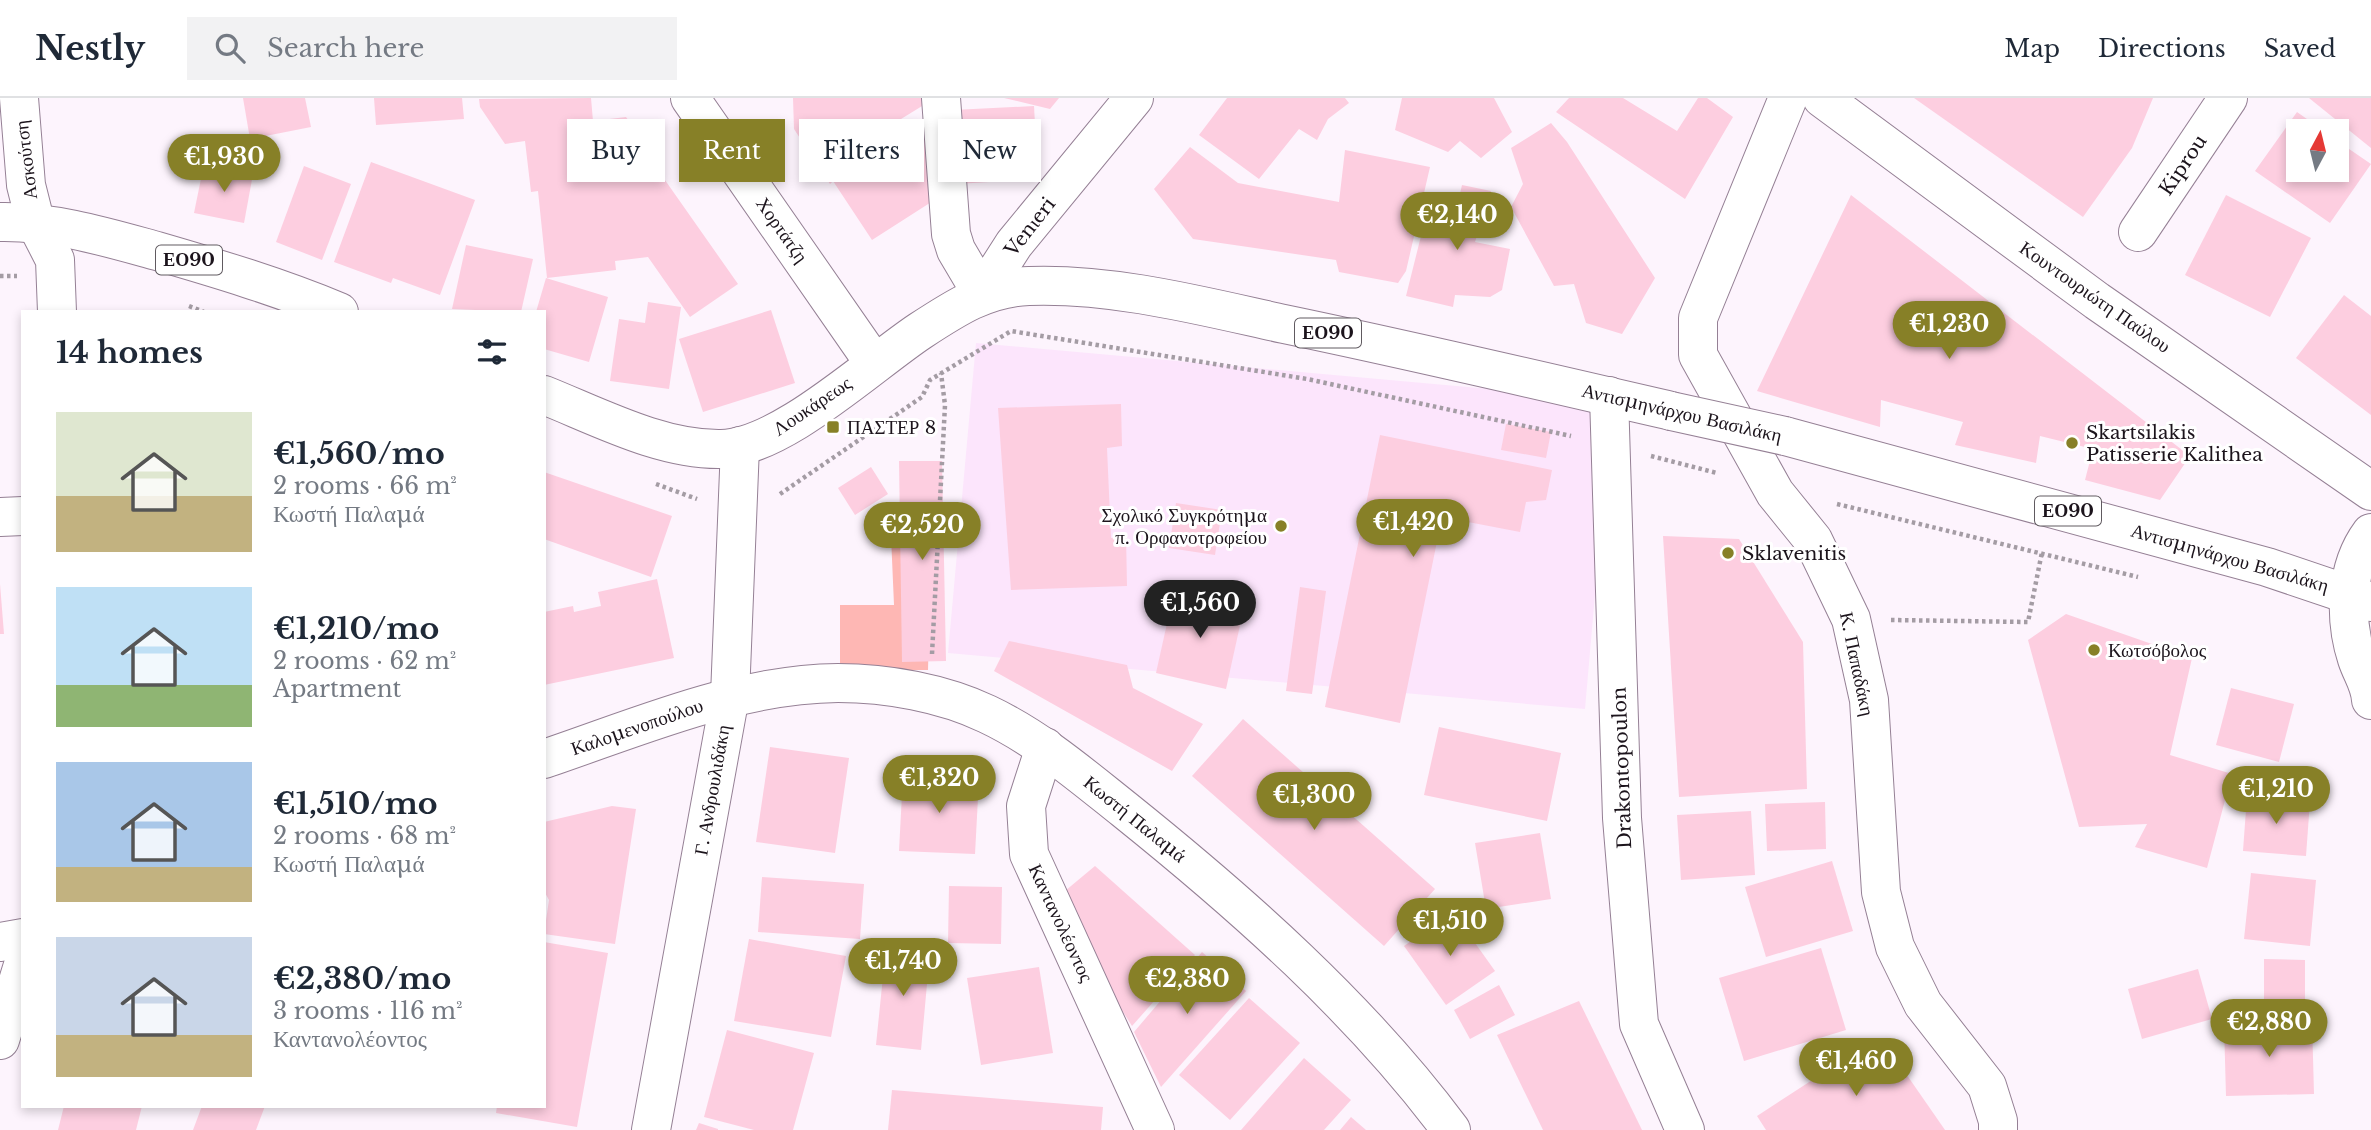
<!DOCTYPE html>
<html lang="en">
<head>
<meta charset="utf-8">
<style>
	:root { --surface:#fff; --page:#f2f2f3; --text:#1f2937; --muted:#747a83; --line:#e0e1e3; --accent:#878027 }
	body { margin:0; font-family:"Libre Baskerville",serif; background:var(--page); color:var(--text); height:100vh; display:flex; flex-direction:column; font-size:26px; white-space:nowrap }
	* { box-sizing:border-box; margin:0 }
	p { font-size:23px; color:var(--muted) }
	.icon { flex:none; width:38px; height:38px; fill:none; stroke:currentColor; stroke-width:2; stroke-linecap:round; stroke-linejoin:round }
	.map { position:relative; flex:1; overflow:hidden }
	.panel { position:absolute; left:21px; top:212px; width:525px; height:798px; display:flex; flex-direction:column; background:var(--surface); border-radius:0px; box-shadow:0 4px 10px #0003 }
	.panel>* { flex:none }
	.banner { position:absolute; left:567px; top:21px; width:665px; height:63px; display:flex; gap:14px }
	.needle { width:46px; rotate:7deg }
	.controls { position:absolute; left:2286px; top:21px; display:grid; gap:14px }
	.controls a { display:grid; place-items:center; width:63px; height:63px; border-radius:0px; background:var(--surface); box-shadow:0 4px 10px #0003; font-size:35px }
	.price { position:absolute; translate:-50% -60px; padding:0 16px; border-radius:24px; background:var(--accent); color:#fff; font-size:23px; line-height:46px; filter:drop-shadow(0 2px 4px #0008) }
	.price::after { content:''; position:absolute; left:50%; top:42px; width:21px; height:16px; margin-left:-10px; background:inherit; clip-path:polygon(0 0,100% 0,50% 100%) }
	.price.selected { background:#222; color:#fff }
	ul { padding:0; list-style:none }
	li { display:flex; align-items:center; gap:21px; height:175px; padding:0 35px }
	li span { display:grid; place-items:center; flex:none; width:196px; height:140px; border-radius:0px; color:#555 }
	li>.icon { margin-inline-start:auto }
	span .icon { width:84px; height:84px; fill:#fffc; stroke-width:1 }
	li b { font-size:30px }
	h2 { display:flex; justify-content:space-between; align-items:center; height:84px; padding:0 35px; font-size:30px }
	.chip { padding:0 24px; border-radius:0px; background:var(--surface); box-shadow:0 4px 10px #0003; font-size:24px; line-height:63px }
	.chip.selected { background:var(--accent); color:#fff }
	header { display:flex; align-items:center; gap:42px; box-sizing:border-box; height:98px; padding:0 35px; background:var(--surface); border-bottom:2px solid var(--line) }
	header strong { font-size:33px }
	nav { display:flex; gap:38px; margin-inline-start:auto; font-size:24px }
	.search { width:490px; height:63px; background:var(--page); display:flex; align-items:center; gap:18px; box-sizing:border-box; padding:0 24px; border-radius:0px; color:var(--muted); font-size:26px }
	.map>svg:first-child { display:block }
</style>
</head>
<body>
<header>
<strong>Nestly</strong>
<div class="search"><svg class="icon" aria-label="search" viewBox="0 0 24 24"><circle cx="10" cy="10" r="6"/><path d="M15 15l6 6"/></svg>Search here</div>
<nav><a>Map</a><a>Directions</a><a>Saved</a></nav>
</header>
<div class="map">
<svg width="2371" height="1032" viewBox="0 0 2371 1032">
	<rect width="100%" height="100%" fill="#fdf4fd"/>
	<!-- built -->
	<path fill="#fce5fc" d="M976,245L1612,302L1585,611L948,555Z"/>
	<!-- green -->
	<path fill="#feb7b4" d="M932,413L928,572H840V507H894L890,415Z"/>
	<!-- building -->
	<g fill="#fdcee0">
		<path d="M243,0H305L311,29L250,41Z"/>
		<path d="M374,0H462L464,21L376,27Z"/>
		<path d="M591,0L593,23L626,19L652,55L653,65L738,186L690,219L648,159L615,163L616,172L547,180L538,93L531,94L525,43L505,46L480,9L479,1Z"/>
		<path d="M793,0H927V5L888,29L895,40L933,39L936,101L872,142L833,83L830,86L794,31Z"/>
		<path d="M1004,0H1059L1050,11Z"/>
		<path d="M1227,0H1345L1349,5L1328,21L1317,42L1299,31L1259,81L1199,37Z"/>
		<path d="M1402,0H1494L1512,34L1481,60L1460,43L1448,54L1395,32Z"/>
		<path d="M1569,0H1623L1677,33L1698,0H1707L1733,19L1685,101L1556,14Z"/>
		<path d="M1914,0H2153L2132,50L2083,119Z"/>
		<path d="M2309,0H2371V50Z"/>
		<path d="M1034,8L1038,81L956,86L953,12Z"/>
		<path d="M2297,14L2324,33H2298V72H2336V42L2371,66L2330,125L2255,73Z"/>
		<path d="M1551,25L1567,44L1655,180L1622,236L1586,225L1574,186L1554,188L1511,109L1523,86L1511,50Z"/>
		<path d="M1190,49L1238,85L1339,104L1345,52L1430,69L1406,173L1398,185L1339,174L1336,162L1193,141L1154,91Z"/>
		<path d="M371,64L475,102L440,197L393,180L391,185L334,164Z"/>
		<path d="M204,66L253,76L244,125L194,115Z"/>
		<path d="M304,68L351,86L322,162L276,144Z"/>
		<path d="M1462,87L1491,93L1475,144L1510,151L1502,192L1490,199L1455,197L1453,209L1406,198L1432,94L1458,104Z"/>
		<path d="M1851,97L2190,358L2160,402L2085,382L2093,351L2040,338L2036,365L1955,347L1963,324L1881,302L1880,329L1757,293Z"/>
		<path d="M2226,97L2311,140L2270,219L2185,177Z"/>
		<path d="M466,147L533,161L521,214L452,211Z"/>
		<path d="M546,180L608,199L589,264L544,251V214H536Z"/>
		<path d="M2344,197L2371,218V317L2296,260Z"/>
		<path d="M648,204L681,209L669,291L610,283L619,221L645,225Z"/>
		<path d="M771,212L795,285L703,314L679,241Z"/>
		<path d="M1121,306L1122,348L1107,350L1111,440L1126,437L1127,488L1011,492L998,310Z"/>
		<path d="M1506,326L1551,334L1546,360L1501,352Z"/>
		<path d="M1380,337L1552,372L1546,402L1526,404L1520,434L1442,419L1400,625L1325,609Z"/>
		<path d="M899,363H942L946,563L902,564Z"/>
		<path d="M871,369L888,396L855,417L838,390Z"/>
		<path d="M544,374L672,418L651,479L544,441Z"/>
		<path d="M1176,405L1222,412L1215,457L1169,450Z"/>
		<path d="M1663,438L1739,441L1803,544L1807,691L1679,699Z"/>
		<path d="M657,481L674,560L544,587V514L573,508L574,514L601,508L598,494Z"/>
		<path d="M0,486L4,536H0Z"/>
		<path d="M1300,489L1326,493L1312,596L1286,593Z"/>
		<path d="M1174,494L1244,509L1226,591L1156,575Z"/>
		<path d="M2066,516L2192,560L2170,657L2232,676L2207,770L2135,749L2147,726L2079,729L2028,542Z"/>
		<path d="M1009,543L1127,567L1133,590L1203,626L1172,673L994,573Z"/>
		<path d="M2231,590L2294,606L2279,664L2216,647Z"/>
		<path d="M1243,621L1435,791L1384,848L1192,678Z"/>
		<path d="M1439,629L1561,655L1547,723L1424,697Z"/>
		<path d="M770,649L849,660L835,755L756,744Z"/>
		<path d="M903,677L979,681L975,756L899,753Z"/>
		<path d="M2247,698L2310,703L2306,758L2243,753Z"/>
		<path d="M1825,704L1826,751L1767,753L1765,706Z"/>
		<path d="M612,708L636,711L615,846L544,836L549,802L544,793V724Z"/>
		<path d="M1751,713L1755,777L1681,782L1677,717Z"/>
		<path d="M1540,735L1551,801L1486,811L1475,745Z"/>
		<path d="M1832,763L1853,833L1766,859L1745,789Z"/>
		<path d="M1095,768L1195,857L1132,928L1053,803Z"/>
		<path d="M2251,775L2316,782L2310,848L2244,841Z"/>
		<path d="M762,779L864,786L860,841L758,834Z"/>
		<path d="M949,788L1002,789L1001,846L948,845Z"/>
		<path d="M1453,814L1495,873L1446,907L1404,848Z"/>
		<path d="M749,841L846,858L831,939L734,923Z"/>
		<path d="M544,844L608,855L577,1029L496,1015L497,1008H544Z"/>
		<path d="M886,849L930,853L921,952L876,947Z"/>
		<path d="M1821,850L1846,932L1744,963L1719,880Z"/>
		<path d="M1202,854L1246,893L1161,989L1134,934Z"/>
		<path d="M2264,861L2305,862V920H2227V904H2264Z"/>
		<path d="M1039,869L1053,955L981,967L967,880Z"/>
		<path d="M2198,871L2212,921L2142,941L2128,891Z"/>
		<path d="M1499,887L1515,917L1470,941L1454,912Z"/>
		<path d="M1249,900L1300,945L1230,1022L1179,977Z"/>
		<path d="M1579,903L1642,1032H1543L1497,937Z"/>
		<path d="M2312,923L2314,996L2226,998L2224,926Z"/>
		<path d="M727,932L814,955L793,1032H754L704,1019Z"/>
		<path d="M1877,940L1893,957L1945,1032H1766L1757,1018Z"/>
		<path d="M1304,960L1351,1002L1324,1032H1241Z"/>
		<path d="M892,992L1103,1009L1101,1032H888Z"/>
		<path d="M64,1008H142L136,1032H58Z"/>
		<path d="M202,1008H265L256,1032H193Z"/>
		<path d="M1351,1019L1366,1032H1340Z"/>
		<path d="M699,1025L718,1031V1032H696Z"/>
	</g>
	<g fill="none" stroke-linecap="round" stroke-linejoin="round">
		<defs>
			<g id="minor">
				<path d="M19,0L26,87L35,123L55,162L57,214"/>
				<path d="M690,0L874,265"/>
				<path d="M941,0L951,136L956,152L982,196L1014,146L1134,0"/>
				<path d="M1788,0L1698,220V257L1775,395L1813,442L1851,521L1869,602L1881,794L1895,849L1923,906L1987,988L1998,1023V1032"/>
				<path d="M2138,134L2228,0"/>
				<path d="M1609,298L1622,720L1639,926L1685,1032"/>
				<path d="M0,419L23,418"/>
				<path d="M1045,649L1026,708L1029,756L1155,1032"/>
				<path d="M544,661C639,629 736,586 838,585C887,585 943,595 987,616C1038,640 1081,677 1125,712C1242,806 1361,911 1451,1032"/>
				<path d="M0,844L23,840"/>
				<path d="M0,942L23,867"/>
				<path d="M651,1032L730,598L740,348"/>
			</g>
			<g id="major">
				<path d="M1822,0L2097,203L2371,393"/>
				<path d="M0,124C53,123 106,139 157,153C219,171 279,189 339,214"/>
				<path d="M544,297C599,319 661,352 721,351C781,350 869,267 920,233C955,210 987,189 1029,188C1114,185 1202,208 1284,226C1414,253 1542,283 1671,313"/>
				<path d="M1785,338L2267,469L2371,504"/>
				<path d="M2371,435C2345,470 2344,521 2357,561C2362,576 2370,586 2371,602"/>
			</g>
		</defs>
		<!-- minor casing -->
		<use href="#minor" stroke="#958095" stroke-width="40"/>
		<!-- major casing -->
		<use href="#major" stroke="#958095" stroke-width="40"/>
		<!-- path -->
		<g stroke="#a49ca4" stroke-width="4.5" stroke-dasharray="3.5 3.5" stroke-linecap="butt">
			<path d="M0,178H17"/>
			<path d="M189,208L204,214"/>
			<path d="M1651,358L1717,375"/>
			<path d="M656,386L697,401"/>
			<path d="M780,396L922,299L930,282L1011,233L1307,281L1571,338"/>
			<path d="M1837,406L2138,479"/>
			<path d="M1891,522L2028,524L2042,454"/>
			<path d="M932,556L945,307L941,275"/>
		</g>
		<!-- minor -->
		<use href="#minor" stroke="#fff" stroke-width="38"/>
		<!-- major -->
		<use href="#major" stroke="#fff" stroke-width="38"/>
		<defs>
			<path id="major-bridge" d="M1671,313L1785,338"/>
		</defs>
		<!-- major-bridge casing -->
		<use href="#major-bridge" stroke="#958095" stroke-width="40" stroke-linecap="butt"/>
		<!-- major-bridge -->
		<use href="#major-bridge" stroke="#fff" stroke-width="38"/>
	</g>
	<!-- markers -->
	<g fill="#878027" stroke="#fff" stroke-width="2.5">
		<rect x="826" y="322" width="14" height="14" rx="3.5"/>
		<circle cx="2072" cy="345" r="7"/>
		<circle cx="1281" cy="428" r="7"/>
		<circle cx="1728" cy="455" r="7"/>
		<circle cx="2094" cy="552" r="7"/>
	</g>
	<g text-anchor="middle" dominant-baseline="central" stroke-width="6" stroke-linejoin="round" paint-order="stroke">
		<!-- shield labels -->
		<g fill="#fff" stroke="#605a60" stroke-width="2">
			<rect x="156" y="147.5" width="66" height="29" rx="5"/>
			<rect x="1295" y="220.5" width="66" height="29" rx="5"/>
			<rect x="2035" y="398.5" width="66" height="29" rx="5"/>
		</g>
		<g font-size="18" font-weight="bold" fill="#1c141c">
			<text x="189" y="162">ΕΟ90</text>
			<text x="1328" y="235">ΕΟ90</text>
			<text x="2068" y="413">ΕΟ90</text>
		</g>
		<!-- street labels -->
		<g font-size="19" fill="#1c141c" stroke="#fff">
			<text transform="translate(26 62) rotate(-97)">Ασκούτση</text>
			<text transform="translate(2183 67) rotate(-56)">Kiprou</text>
			<text transform="translate(1030 129) rotate(-52)">Venιeri</text>
			<text transform="translate(782 132) rotate(55)">Χορτάτζη</text>
			<text transform="translate(2095 199) rotate(35)">Κουντουριώτη Παύλου</text>
			<text transform="translate(812 308) rotate(-34)">Λουκάρεως</text>
			<text transform="translate(1682 315) rotate(13)">Αντισμηνάρχου Βασιλάκη</text>
			<text transform="translate(2230 460) rotate(16)">Αντισμηνάρχου Βασιλάκη</text>
			<text transform="translate(1857 566) rotate(78)">Κ. Παπαδάκη</text>
			<text transform="translate(637 629) rotate(-19)">Καλομενοπούλου</text>
			<text transform="translate(1622 670) rotate(-92)">Drakontopoulon</text>
			<text transform="translate(712 692) rotate(-80)">Γ. Ανδρουλιδάκη</text>
			<text transform="translate(1135 721) rotate(39)">Κωστή Παλαμά</text>
			<text transform="translate(1061 825) rotate(65)">Καντανολέοντος</text>
		</g>
		<!-- poi labels -->
		<g font-size="19" fill="#1c141c" stroke="#fff" text-anchor="start">
			<text x="847" y="329">ΠΑΣΤΕΡ 8</text>
			<text x="2086" y="334">Skartsilakis<tspan x="2086" dy="22">Patisserie Kalithea</tspan></text>
			<text x="1267" y="417" text-anchor="end">Σχολικό Συγκρότημα<tspan x="1267" dy="22">π. Ορφανοτροφείου</tspan></text>
			<text x="1742" y="455">Sklavenitis</text>
			<text x="2108" y="552">Κωτσόβολος</text>
		</g>
	</g>
</svg>
<div class="controls">
<a><svg class="needle" viewBox="-14 -14 28 28"><path d="M0-13l5 13h-10z" fill="#e53935"/><path d="M0 13l5-13h-10z" fill="#747a83"/></svg></a>
</div>
<b class="price" style="left:224px;top:96px">€1,930</b>
<b class="price" style="left:1457px;top:154px">€2,140</b>
<b class="price" style="left:1949px;top:263px">€1,230</b>
<b class="price" style="left:1413px;top:461px">€1,420</b>
<b class="price" style="left:922px;top:464px">€2,520</b>
<b class="price selected" style="left:1200px;top:542px">€1,560</b>
<b class="price" style="left:939px;top:717px">€1,320</b>
<b class="price" style="left:2276px;top:728px">€1,210</b>
<b class="price" style="left:1314px;top:734px">€1,300</b>
<b class="price" style="left:1450px;top:860px">€1,510</b>
<b class="price" style="left:903px;top:900px">€1,740</b>
<b class="price" style="left:1187px;top:918px">€2,380</b>
<b class="price" style="left:2269px;top:961px">€2,880</b>
<b class="price" style="left:1856px;top:1000px">€1,460</b>
<div class="banner">
<a class="chip">Buy</a>
<a class="chip selected">Rent</a>
<a class="chip">Filters</a>
<a class="chip">New</a>
</div>
<section class="panel">
<h2>14 homes<svg class="icon" aria-label="filters" viewBox="0 0 24 24"><path d="M4 7h16M4 17h16"/><circle cx="9" cy="7" r="2"/><circle cx="15" cy="17" r="2"/></svg></h2>
<ul>
<li><span style="background:linear-gradient(#dfe7d0 60%,#c2b280 0)"><svg class="icon" aria-label="home" viewBox="0 0 24 24"><path d="M3 11l9-7 9 7M6 9v11h12V9"/></svg></span><div><b>€1,560/mo</b><p>2 rooms · 66 m²</p><p>Κωστή Παλαμά</p></div></li>
<li><span style="background:linear-gradient(#bfe0f5 70%,#8fb573 0)"><svg class="icon" aria-label="home" viewBox="0 0 24 24"><path d="M3 11l9-7 9 7M6 9v11h12V9"/></svg></span><div><b>€1,210/mo</b><p>2 rooms · 62 m²</p><p>Apartment</p></div></li>
<li><span style="background:linear-gradient(#a9c7e8 75%,#c2b280 0)"><svg class="icon" aria-label="home" viewBox="0 0 24 24"><path d="M3 11l9-7 9 7M6 9v11h12V9"/></svg></span><div><b>€1,510/mo</b><p>2 rooms · 68 m²</p><p>Κωστή Παλαμά</p></div></li>
<li><span style="background:linear-gradient(#c9d6e8 70%,#c2b280 0)"><svg class="icon" aria-label="home" viewBox="0 0 24 24"><path d="M3 11l9-7 9 7M6 9v11h12V9"/></svg></span><div><b>€2,380/mo</b><p>3 rooms · 116 m²</p><p>Καντανολέοντος</p></div></li>
</ul>
</section>
</div>
</body>
</html>
